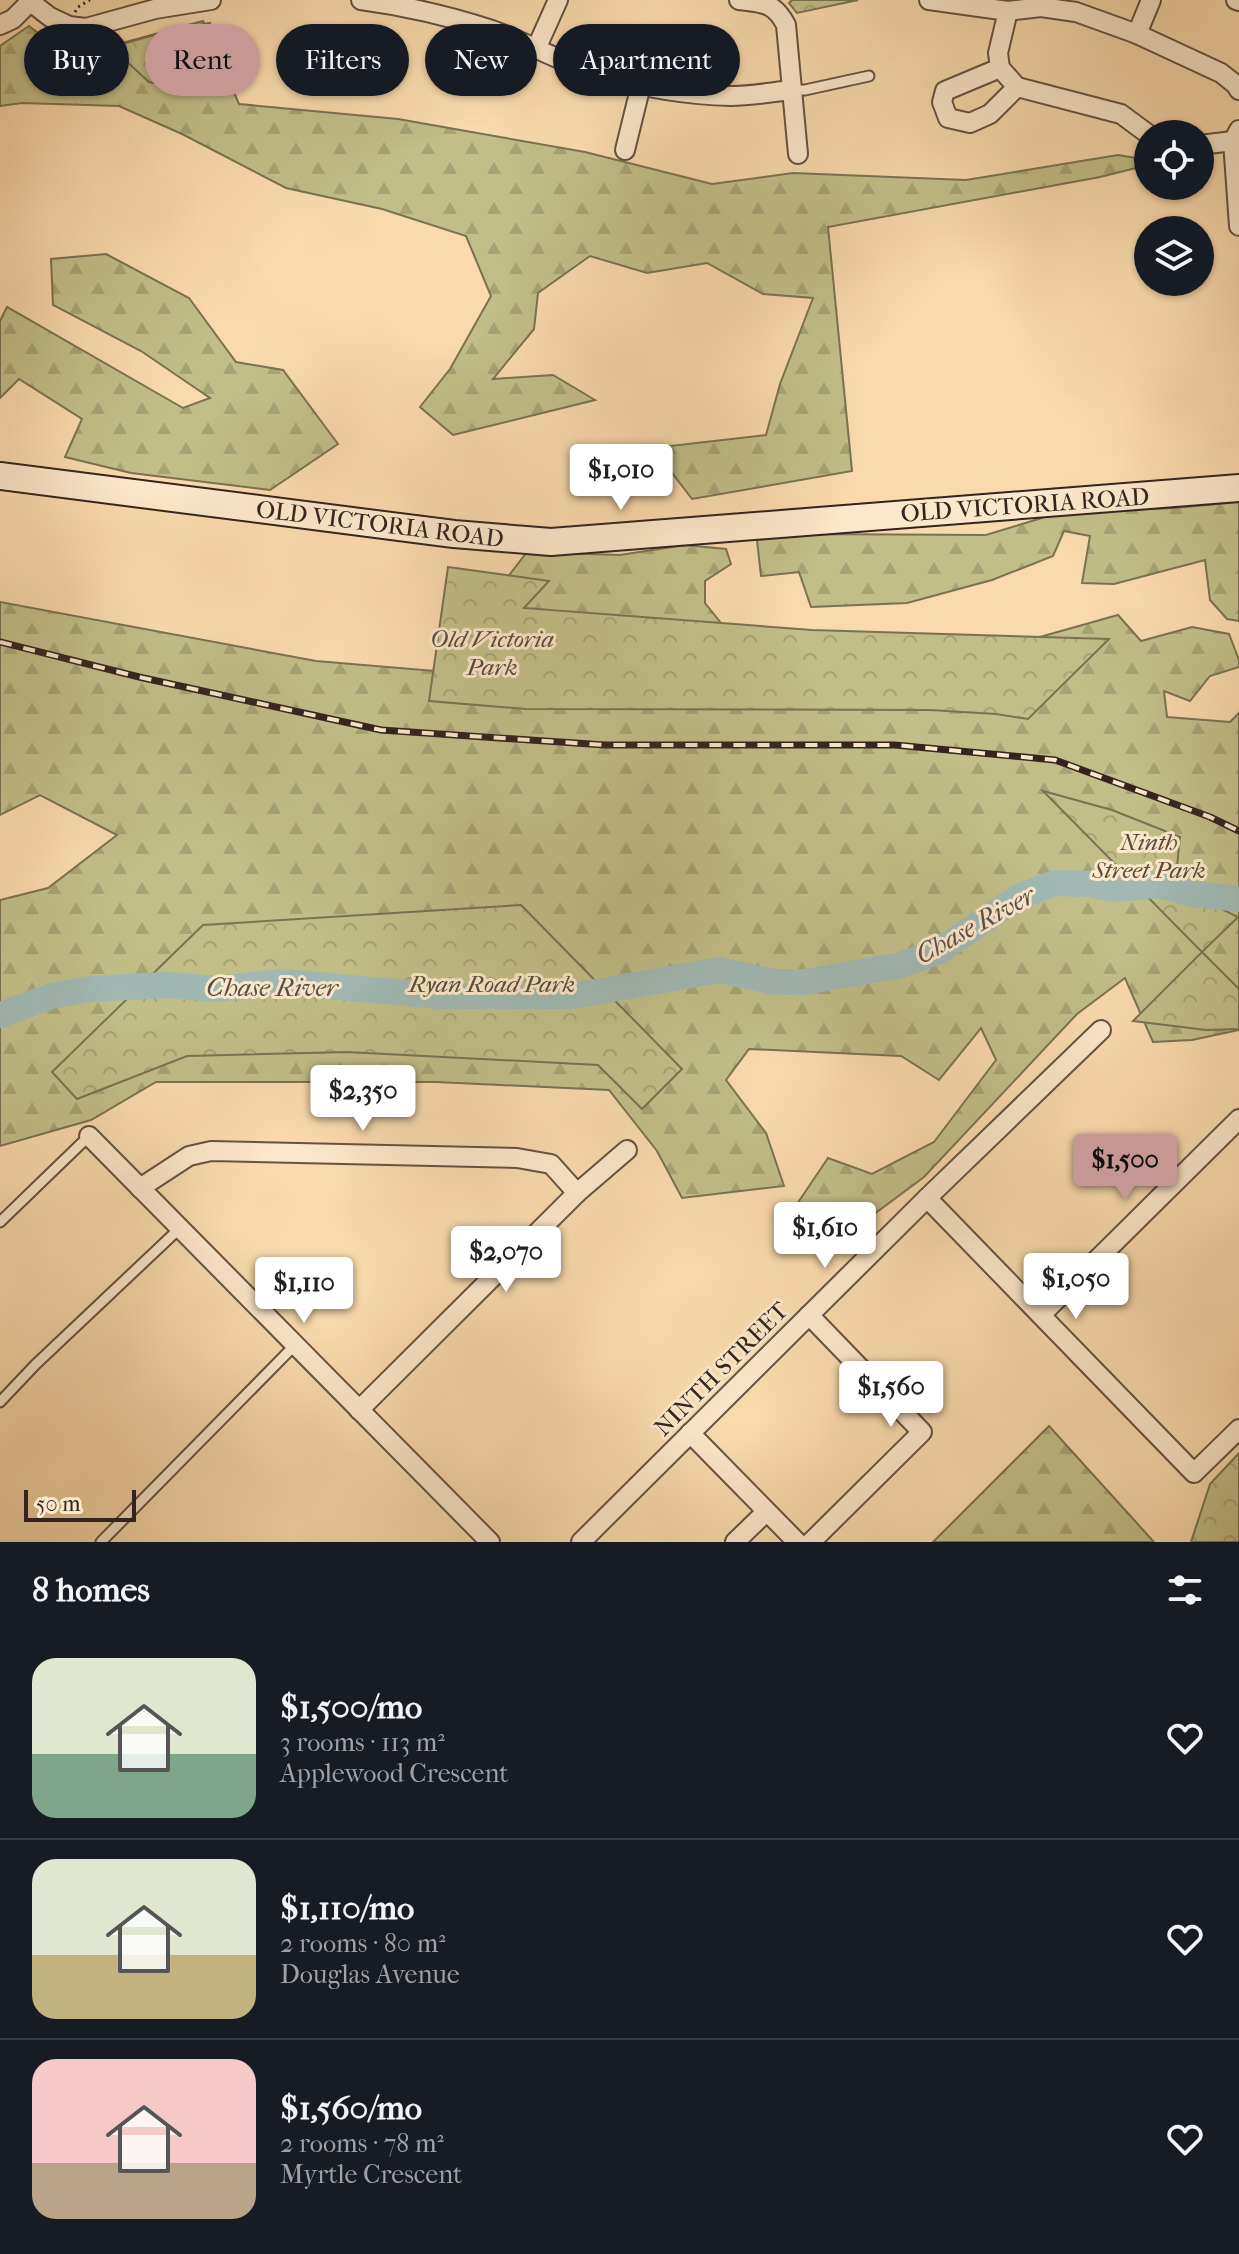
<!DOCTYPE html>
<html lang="en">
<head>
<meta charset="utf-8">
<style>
	:root { --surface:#171b24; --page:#20242c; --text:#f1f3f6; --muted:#9ea1a6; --line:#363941; --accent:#c59692 }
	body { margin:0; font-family:"IM FELL French Canon",serif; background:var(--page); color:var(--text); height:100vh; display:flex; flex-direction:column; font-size:30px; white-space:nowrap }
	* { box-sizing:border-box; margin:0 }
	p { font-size:26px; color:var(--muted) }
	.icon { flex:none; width:44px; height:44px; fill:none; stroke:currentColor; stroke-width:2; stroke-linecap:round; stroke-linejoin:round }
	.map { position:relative; height:1542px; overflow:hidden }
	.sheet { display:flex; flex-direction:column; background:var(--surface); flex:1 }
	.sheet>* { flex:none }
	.banner { position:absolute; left:24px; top:24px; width:800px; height:72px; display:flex; gap:16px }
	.tools { position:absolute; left:1134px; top:120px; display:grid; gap:16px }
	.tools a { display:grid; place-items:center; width:80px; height:80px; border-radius:50%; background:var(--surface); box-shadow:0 2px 6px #0004; font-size:40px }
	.scale { position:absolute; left:24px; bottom:20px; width:112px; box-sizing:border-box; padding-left:8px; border:4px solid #33251e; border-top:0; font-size:22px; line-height:28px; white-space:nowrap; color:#33251e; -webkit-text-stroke:6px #fbe7c9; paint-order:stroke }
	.price { position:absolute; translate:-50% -68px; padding:0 18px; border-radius:8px; background:#fff; color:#222; font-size:26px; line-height:52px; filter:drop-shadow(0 2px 4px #0008) }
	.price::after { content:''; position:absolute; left:50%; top:48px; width:24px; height:18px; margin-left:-12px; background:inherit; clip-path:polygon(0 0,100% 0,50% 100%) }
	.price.selected { background:var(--accent); color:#111 }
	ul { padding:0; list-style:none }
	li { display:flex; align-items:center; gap:24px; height:200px; padding:0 32px }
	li+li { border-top:2px solid var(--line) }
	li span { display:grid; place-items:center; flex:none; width:224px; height:160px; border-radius:24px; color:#555 }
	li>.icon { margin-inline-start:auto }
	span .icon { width:96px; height:96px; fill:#fffc; stroke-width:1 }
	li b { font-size:34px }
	h2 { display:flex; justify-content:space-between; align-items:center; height:96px; padding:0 32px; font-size:34px }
	.tag { padding:0 28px; border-radius:36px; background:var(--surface); box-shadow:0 2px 6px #0004; font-size:28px; line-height:72px }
	.tag.selected { background:var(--accent); color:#111 }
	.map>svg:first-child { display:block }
</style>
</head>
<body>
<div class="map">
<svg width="1239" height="1542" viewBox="0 0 1239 1542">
	<defs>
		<pattern id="forest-firs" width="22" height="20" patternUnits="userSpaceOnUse" patternTransform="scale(2)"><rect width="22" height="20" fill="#c1be87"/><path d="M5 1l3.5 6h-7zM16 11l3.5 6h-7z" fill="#a6a374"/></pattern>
		<pattern id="park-crowns" width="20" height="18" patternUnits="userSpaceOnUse" patternTransform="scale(2)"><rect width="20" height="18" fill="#c1be87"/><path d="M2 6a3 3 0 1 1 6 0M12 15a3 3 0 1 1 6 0" fill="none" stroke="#a6a374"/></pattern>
	</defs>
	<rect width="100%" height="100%" fill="#f9daac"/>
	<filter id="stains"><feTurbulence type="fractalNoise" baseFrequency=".0025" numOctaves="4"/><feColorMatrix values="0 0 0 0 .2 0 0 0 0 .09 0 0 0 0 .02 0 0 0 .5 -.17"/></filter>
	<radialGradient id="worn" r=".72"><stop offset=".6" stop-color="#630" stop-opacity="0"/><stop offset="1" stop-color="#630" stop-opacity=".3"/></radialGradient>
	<!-- forest -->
	<g fill="url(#forest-firs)" stroke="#7a7252" stroke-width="2">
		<path d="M203,21L239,104L398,119L585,152L712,184L793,173L966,180L1118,155L1148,160V165L1100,177L828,227L852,471L692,499L653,448L766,435L780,384L813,298L763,294L707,263L647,273L590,256L538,293L534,329L493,379L553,375L595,400L453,435L420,407L450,369L491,296L466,236L382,209L286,188L182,134L119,106L22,103L0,106V46L29,26L62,51L111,46Z"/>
		<path d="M106,254L189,298L236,362L283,370L338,444L270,490L131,473L65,457L82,419L19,379L0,398V321L7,307L183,408L210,398L141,351L53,305L51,259Z"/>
		<path d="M1239,502V621L1227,619L1210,600L1205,560L1114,584L1082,583L1090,536L1064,531L1053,556L992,580L907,603L811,607L799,572L761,576L757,540L804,534L986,535L1058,513L1174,508Z"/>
		<path d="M685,545L726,549L731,564L705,581V603L741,648L1022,642L1118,615L1141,641L1192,627L1229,634L1239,660V667L1210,676L1190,701L1164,691L1167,717L1230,722L1239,713V1030L1192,1040L1153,1042L1125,978L1077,1014L924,1177L854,1229L797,1204L828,1158L872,1174L934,1142L996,1060L981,1028L939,1080L901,1056L749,1049L726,1080L766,1133L784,1186L682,1198L657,1151L609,1090L436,1082H156L91,1120L0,1146V900L48,888L117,835L40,795L0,815V602L316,661L435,671L527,552L620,555Z"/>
		<path d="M1049,1426L1154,1542H933Z"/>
	</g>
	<!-- park -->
	<g fill="url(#park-crowns)" stroke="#7a7252" stroke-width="2">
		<path d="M792,0H858L797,13L789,3Z"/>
		<path d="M210,23L220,95L149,82L111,47L176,29Z"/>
		<path d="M448,567L549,581L524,608L812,630L1109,639L1028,719L996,714L930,710L526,709L429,701Z"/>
		<path d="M1043,791L1112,810L1180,837L1175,886L1238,917L1202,952L1239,989V1029L1206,1030L1133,1021L1202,952Z"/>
		<path d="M521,905L682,1069L642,1109L598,1065L347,1052L187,1056L77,1099L52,1072L203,925Z"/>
		<path d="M1239,1453V1542H1191L1210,1484Z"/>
	</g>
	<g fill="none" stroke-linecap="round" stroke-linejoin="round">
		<!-- river -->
		<path stroke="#a1b8b3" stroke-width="26" d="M0,1015L51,996L89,989L165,985L218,989L282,982L440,996H572L720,970L774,982H805L901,965L939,951L1020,896L1055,883L1092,884L1113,889L1157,885L1195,894L1239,899"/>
		<defs>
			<g id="lane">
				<path d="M792,90H805L869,76"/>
				<path d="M0,1222L89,1136"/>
				<path d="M0,1402L35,1365L180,1228"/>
				<path d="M101,1542L295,1345"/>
			</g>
			<g id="street">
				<path d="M28,0L50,17L69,26L86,28L155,9L211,0"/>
				<path d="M361,0C406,6 449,16 492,30C530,44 566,65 605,76C645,88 689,95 731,96C752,96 772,92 792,90"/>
				<path d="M739,0C763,3 774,2 786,25L798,154"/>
				<path d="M929,0L1008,11L1041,7L1076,12L1137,34L1221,73L1236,85L1239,90"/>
				<path d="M1236,0L1239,1"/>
				<path d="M1008,11L998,53L1000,68L1017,87L1121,114L1148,134"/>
				<path d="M0,25L13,19L30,2"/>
				<path d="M1137,34L1151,0"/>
				<path d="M536,49L558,0"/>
				<path d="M1000,68L945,91L942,102L948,118L970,123L990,114L1017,87"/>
				<path d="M1239,130L1233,141L1239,226"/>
				<path d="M1200,145L1233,141"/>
				<path d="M625,150L641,85"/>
				<path d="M89,1136L490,1542"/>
				<path d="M140,1188L189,1156L211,1151L517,1158L551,1164L577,1193"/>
				<path d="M927,1198L1194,1473L1239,1429"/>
				<path d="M809,1315L922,1432L811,1542"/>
				<path d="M1041,1315L1239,1119"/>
				<path d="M359,1410L577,1193L627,1150"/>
				<path d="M690,1433L797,1542"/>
				<path d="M581,1542L927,1198L1101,1030"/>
				<path d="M735,1542L766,1512"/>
			</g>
			<path id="secondary" d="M0,476L454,534L551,542L1239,488"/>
		</defs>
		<!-- lane casing -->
		<use href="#lane" stroke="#645242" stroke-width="13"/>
		<!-- street casing -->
		<use href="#street" stroke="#645242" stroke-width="22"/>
		<!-- secondary casing -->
		<use href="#secondary" stroke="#33251e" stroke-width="30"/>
		<!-- path -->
		<path stroke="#33251e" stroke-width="3" stroke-dasharray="2 4" stroke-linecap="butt" d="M75,12L78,7L90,0"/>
		<!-- lane -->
		<use href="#lane" stroke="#fbe7c9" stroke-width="9"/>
		<!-- street -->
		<use href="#street" stroke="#fbe7c9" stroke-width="18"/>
		<!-- secondary -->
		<use href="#secondary" stroke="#fbe7c9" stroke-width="26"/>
		<defs>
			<path id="rail" d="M0,642L139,677L381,730L605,745H895L1055,760L1210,817L1239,831"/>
		</defs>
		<!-- rail casing -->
		<use href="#rail" stroke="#33251e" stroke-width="7"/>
		<!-- rail -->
		<use href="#rail" stroke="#fbe7c9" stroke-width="4" stroke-dasharray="12" stroke-linecap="butt"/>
	</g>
	<g text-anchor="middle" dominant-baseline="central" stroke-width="6" stroke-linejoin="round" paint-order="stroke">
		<!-- street labels -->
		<g font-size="24" fill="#33251e" stroke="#fbe7c9">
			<text transform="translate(1025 505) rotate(-4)">OLD VICTORIA ROAD</text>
			<text transform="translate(380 524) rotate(7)">OLD VICTORIA ROAD</text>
			<text transform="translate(721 1369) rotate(-45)">NINTH STREET</text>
		</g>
		<!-- park labels -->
		<g font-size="24" font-style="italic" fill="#564b38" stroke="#fbe7c9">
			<text x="492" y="639">Old Victoria<tspan x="492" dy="28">Park</tspan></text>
			<text x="1149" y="842">Ninth<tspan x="1149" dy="28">Street Park</tspan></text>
			<text x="492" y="984">Ryan Road Park</text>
		</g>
		<!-- water labels -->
		<g font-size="26" font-style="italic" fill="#54514b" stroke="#fbe7c9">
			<text transform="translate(975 925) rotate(-29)">Chase River</text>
			<text x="272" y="987">Chase River</text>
		</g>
	</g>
	<rect width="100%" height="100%" filter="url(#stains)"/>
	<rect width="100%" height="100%" fill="url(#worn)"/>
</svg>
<div class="tools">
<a><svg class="icon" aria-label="locate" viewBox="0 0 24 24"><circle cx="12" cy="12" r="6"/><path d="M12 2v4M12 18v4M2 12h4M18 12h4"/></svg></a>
<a><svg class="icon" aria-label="layers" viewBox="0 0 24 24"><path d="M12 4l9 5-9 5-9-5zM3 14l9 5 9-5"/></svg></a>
</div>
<div class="scale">50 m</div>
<b class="price" style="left:621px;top:512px">$1,010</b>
<b class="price" style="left:363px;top:1133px">$2,350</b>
<b class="price selected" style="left:1125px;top:1202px">$1,500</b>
<b class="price" style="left:825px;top:1270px">$1,610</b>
<b class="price" style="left:506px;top:1294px">$2,070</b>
<b class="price" style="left:1076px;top:1321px">$1,050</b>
<b class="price" style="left:304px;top:1325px">$1,110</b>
<b class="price" style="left:891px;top:1429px">$1,560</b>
<div class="banner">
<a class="tag">Buy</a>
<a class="tag selected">Rent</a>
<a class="tag">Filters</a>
<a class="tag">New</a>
<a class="tag">Apartment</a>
</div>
</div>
<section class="sheet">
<h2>8 homes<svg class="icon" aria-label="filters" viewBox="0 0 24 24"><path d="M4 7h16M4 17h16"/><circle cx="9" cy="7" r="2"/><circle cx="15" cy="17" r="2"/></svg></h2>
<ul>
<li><span style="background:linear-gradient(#dfe7d0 60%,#7fa58c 0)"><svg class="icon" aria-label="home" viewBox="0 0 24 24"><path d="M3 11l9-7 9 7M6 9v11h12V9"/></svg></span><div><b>$1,500/mo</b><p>3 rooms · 113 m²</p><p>Applewood Crescent</p></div><svg class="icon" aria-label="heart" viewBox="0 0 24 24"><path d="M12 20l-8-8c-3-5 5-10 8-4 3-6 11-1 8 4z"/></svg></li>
<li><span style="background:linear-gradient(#dfe7d0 60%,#c2b280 0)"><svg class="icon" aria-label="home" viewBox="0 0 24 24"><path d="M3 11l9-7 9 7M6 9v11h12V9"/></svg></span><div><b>$1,110/mo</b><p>2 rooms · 80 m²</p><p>Douglas Avenue</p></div><svg class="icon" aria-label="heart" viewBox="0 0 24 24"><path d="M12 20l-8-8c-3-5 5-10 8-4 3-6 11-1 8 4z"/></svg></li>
<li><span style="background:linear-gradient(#f6c9c9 65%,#b9a48a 0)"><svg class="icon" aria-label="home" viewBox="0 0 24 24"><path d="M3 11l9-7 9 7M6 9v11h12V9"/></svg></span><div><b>$1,560/mo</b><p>2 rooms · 78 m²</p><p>Myrtle Crescent</p></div><svg class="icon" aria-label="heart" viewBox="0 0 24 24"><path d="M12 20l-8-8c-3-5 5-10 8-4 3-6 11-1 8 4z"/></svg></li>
</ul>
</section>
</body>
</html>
